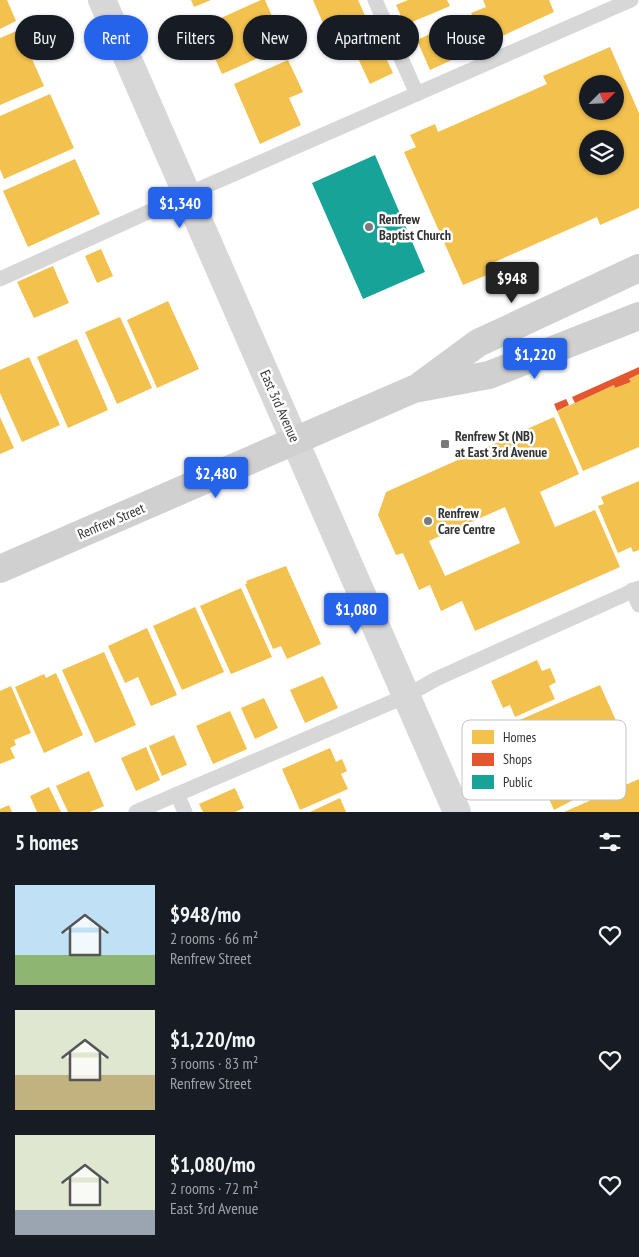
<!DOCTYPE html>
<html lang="en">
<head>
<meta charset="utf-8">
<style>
	:root { --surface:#171b24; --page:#242831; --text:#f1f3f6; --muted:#9ea1a6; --accent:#2563eb }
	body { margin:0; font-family:"PT Sans Narrow",sans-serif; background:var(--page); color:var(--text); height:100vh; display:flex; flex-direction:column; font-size:19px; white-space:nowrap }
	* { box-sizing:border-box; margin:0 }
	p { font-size:16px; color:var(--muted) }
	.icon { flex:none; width:28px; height:28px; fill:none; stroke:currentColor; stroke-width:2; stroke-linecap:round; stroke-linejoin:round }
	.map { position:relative; height:812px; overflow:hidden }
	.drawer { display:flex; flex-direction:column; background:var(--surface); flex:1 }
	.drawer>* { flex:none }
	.top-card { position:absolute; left:15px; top:15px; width:610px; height:45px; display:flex; gap:10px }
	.needle { width:32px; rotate:66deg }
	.fabs { position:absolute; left:579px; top:75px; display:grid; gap:10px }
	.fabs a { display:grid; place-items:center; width:45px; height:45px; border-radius:50%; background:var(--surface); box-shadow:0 1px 4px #0004; font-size:25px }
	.price { position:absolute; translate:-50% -42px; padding:0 11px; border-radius:5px; background:var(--accent); color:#fff; font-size:16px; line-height:32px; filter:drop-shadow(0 1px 2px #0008) }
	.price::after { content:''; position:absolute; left:50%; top:30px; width:15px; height:11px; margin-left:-8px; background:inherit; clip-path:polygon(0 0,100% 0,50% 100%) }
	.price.active { background:#222; color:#fff }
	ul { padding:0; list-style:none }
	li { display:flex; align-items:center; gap:15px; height:125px; padding:0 15px }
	li span { display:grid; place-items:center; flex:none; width:140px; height:100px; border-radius:0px; color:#555 }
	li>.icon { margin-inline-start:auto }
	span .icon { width:60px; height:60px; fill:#fffc; stroke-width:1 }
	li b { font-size:21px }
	h2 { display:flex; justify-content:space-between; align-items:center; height:60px; padding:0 15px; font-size:21px }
	.pill { padding:0 18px; border-radius:22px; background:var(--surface); box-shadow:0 1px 4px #0004; font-size:18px; line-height:45px }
	.pill.active { background:var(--accent); color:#fff }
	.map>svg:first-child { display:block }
</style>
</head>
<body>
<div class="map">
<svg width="639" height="812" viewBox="0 0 639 812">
	<rect width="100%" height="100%" fill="#fff"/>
	<!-- homes -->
	<g fill="#f2c14e" fill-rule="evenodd">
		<path d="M0,0H7L16,21L0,29Z"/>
		<path d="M191,0H211L194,7Z"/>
		<path d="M261,0H265L285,46L222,74L201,27Z"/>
		<path d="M313,0H358L367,20L329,37Z"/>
		<path d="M408,0H447L450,6L405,25L396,5Z"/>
		<path d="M483,0H549L554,12L485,44L471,13L486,7Z"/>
		<path d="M441,29L454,59L430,70L417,40Z"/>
		<path d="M19,30L44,86L0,105V38Z"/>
		<path d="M378,41L393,73L370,84L355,52Z"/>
		<path d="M610,47L639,113V208L600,225L597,217L490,264L494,272L463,285L404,152L416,147L410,135L435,124L438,132L547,84L543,76ZM588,84H615V111H588ZM588,139H615V166H588Z"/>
		<path d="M288,60L303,92L289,98L301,125L260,144L234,84Z"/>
		<path d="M50,94L74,148L4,179L0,169V116Z"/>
		<path d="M75,159L100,214L28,247L3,191Z"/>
		<path d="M101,249L113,276L97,283L85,256Z"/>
		<path d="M53,266L69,303L34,318L17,282Z"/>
		<path d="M168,301L199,369L157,388L127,320Z"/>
		<path d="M120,317L152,388L117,404L85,332Z"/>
		<path d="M77,339L108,410L68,428L37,357Z"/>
		<path d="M29,357L60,425L22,442L0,393V370Z"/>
		<path d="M639,374V447L583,471L557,411L614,385L615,388L631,382L629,379Z"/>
		<path d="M0,417L14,448L0,454Z"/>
		<path d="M554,417L579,474L540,492L555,527L595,510L620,567L475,631L462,601L441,611L430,585L419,590L403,553L396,555L378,515L386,492ZM505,507L520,543L445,576L429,541Z"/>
		<path d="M639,481V550L633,552L631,547L618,553L598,506L604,504L601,497Z"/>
		<path d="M286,566L321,644L287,659L281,646L273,649L245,584H247L246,581Z"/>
		<path d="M241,588L272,657L231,674L200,606Z"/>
		<path d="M195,607L224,672L182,690L153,626Z"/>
		<path d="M147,628L177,695L151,706L138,677L125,683L108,646Z"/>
		<path d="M104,652L136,725L95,743L62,670Z"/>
		<path d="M537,660L542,671L550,668L556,682L549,686L555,699L515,717L510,705L503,708L491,681Z"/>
		<path d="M56,673L83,735L44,753L15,687L44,674L46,678Z"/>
		<path d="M323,676L338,708L305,723L290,690Z"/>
		<path d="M600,685L618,725L533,763L527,750L519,746L512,731L515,722Z"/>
		<path d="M11,686L31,733L14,740L16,745L10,748L15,758L0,764V691Z"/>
		<path d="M264,698L278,728L255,739L241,708Z"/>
		<path d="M230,711L247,749L213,764L196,726Z"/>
		<path d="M174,735L187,765L162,776L149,746Z"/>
		<path d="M594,746L610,781L554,810L535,767L568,752L570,757Z"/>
		<path d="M146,747L160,780L136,791L121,758Z"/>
		<path d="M330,748L336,762L342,759L347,771L341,774L348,789L300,810L282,769Z"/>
		<path d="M89,771L104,806L90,812H68L56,786Z"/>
		<path d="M639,779V812H564Z"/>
		<path d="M49,787L61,812H37L30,796Z"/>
		<path d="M235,788L244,808L235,812H203L199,804Z"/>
		<path d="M340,798L346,812H310Z"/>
		<path d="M9,805L12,812H0V809Z"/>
	</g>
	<!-- shops -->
	<g fill="#e4572e">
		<path d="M639,367V374L629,379L631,382L615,388L614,385L575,403L572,397Z"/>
		<path d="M566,399L569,405L557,411L554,404Z"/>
	</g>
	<!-- public -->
	<path fill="#17a398" d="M375,155L425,272L363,299L312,183Z"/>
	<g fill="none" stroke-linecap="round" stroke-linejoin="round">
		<!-- lane -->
		<g stroke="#d7d7d7" stroke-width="15">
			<path d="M375,0L417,94"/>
			<path d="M0,279L188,194L631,0"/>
			<path d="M632,590L639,605"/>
			<path d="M177,794L185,812"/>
			<path d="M136,812L406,696L436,679L639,588"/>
		</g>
		<!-- street -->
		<path stroke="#d7d7d7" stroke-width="28" d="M102,0L457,812"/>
		<!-- secondary -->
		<g stroke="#d0d0d0" stroke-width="28">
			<path d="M421,385L478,343L639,268"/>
			<path d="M0,569L414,389L489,375L639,316"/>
		</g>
	</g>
	<!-- markers -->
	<g fill="#7a7a7a" stroke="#fff" stroke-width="2">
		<circle cx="369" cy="227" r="5"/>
		<rect x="440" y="439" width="10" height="10" rx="2.5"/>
		<circle cx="428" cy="521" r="5"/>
	</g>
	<g text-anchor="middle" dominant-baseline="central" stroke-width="5" stroke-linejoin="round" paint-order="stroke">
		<!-- poi labels -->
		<g font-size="14" font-weight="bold" fill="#333" stroke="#fff" text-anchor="start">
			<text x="379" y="219">Renfrew<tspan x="379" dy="16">Baptist Church</tspan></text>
			<text x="455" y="436">Renfrew St (NB)<tspan x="455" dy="16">at East 3rd Avenue</tspan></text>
			<text x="438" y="513">Renfrew<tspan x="438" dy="16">Care Centre</tspan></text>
		</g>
		<!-- street labels -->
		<g font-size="14" fill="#333" stroke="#fff">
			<text transform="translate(280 406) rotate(66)">East 3rd Avenue</text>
			<text transform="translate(111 521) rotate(-23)">Renfrew Street</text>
		</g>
	</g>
	<!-- legend -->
	<rect x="462" y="720" width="164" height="80" rx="8" fill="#fff" stroke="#c2c2c2" stroke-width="1"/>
	<rect x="472" y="730" width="22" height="14" fill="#f2c14e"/>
	<rect x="472" y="753" width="22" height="13" fill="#e4572e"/>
	<rect x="472" y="775" width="22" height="14" fill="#17a398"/>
	<g font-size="14" fill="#333">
		<text x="503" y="742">Homes</text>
		<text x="503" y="764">Shops</text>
		<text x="503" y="787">Public</text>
	</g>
</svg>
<div class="fabs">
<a><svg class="needle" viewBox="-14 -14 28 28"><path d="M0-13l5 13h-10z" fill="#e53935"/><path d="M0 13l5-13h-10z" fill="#9ea1a6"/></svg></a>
<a><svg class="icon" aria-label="layers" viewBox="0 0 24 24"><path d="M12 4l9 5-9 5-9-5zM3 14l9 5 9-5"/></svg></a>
</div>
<b class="price" style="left:180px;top:229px">$1,340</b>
<b class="price active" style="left:512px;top:304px">$948</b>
<b class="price" style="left:535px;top:380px">$1,220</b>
<b class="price" style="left:216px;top:499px">$2,480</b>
<b class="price" style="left:356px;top:635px">$1,080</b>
<div class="top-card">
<a class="pill">Buy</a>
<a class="pill active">Rent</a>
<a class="pill">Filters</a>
<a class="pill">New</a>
<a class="pill">Apartment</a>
<a class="pill">House</a>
</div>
</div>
<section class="drawer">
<h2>5 homes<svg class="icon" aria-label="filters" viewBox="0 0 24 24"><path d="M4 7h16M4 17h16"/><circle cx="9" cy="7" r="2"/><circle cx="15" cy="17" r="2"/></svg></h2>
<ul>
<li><span style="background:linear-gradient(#bfe0f5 70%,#8fb573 0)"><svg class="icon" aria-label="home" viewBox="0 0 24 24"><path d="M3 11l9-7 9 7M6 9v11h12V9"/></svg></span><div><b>$948/mo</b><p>2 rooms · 66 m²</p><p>Renfrew Street</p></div><svg class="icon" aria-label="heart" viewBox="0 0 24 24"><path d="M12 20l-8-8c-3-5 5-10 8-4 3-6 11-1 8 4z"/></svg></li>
<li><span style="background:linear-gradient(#dfe7d0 65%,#c2b280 0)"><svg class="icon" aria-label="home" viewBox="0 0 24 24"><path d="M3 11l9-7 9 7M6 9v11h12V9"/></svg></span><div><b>$1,220/mo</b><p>3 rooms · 83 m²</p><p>Renfrew Street</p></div><svg class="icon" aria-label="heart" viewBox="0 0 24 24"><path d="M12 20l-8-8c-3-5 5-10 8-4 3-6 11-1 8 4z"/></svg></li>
<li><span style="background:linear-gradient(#dfe7d0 75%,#9aa5b1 0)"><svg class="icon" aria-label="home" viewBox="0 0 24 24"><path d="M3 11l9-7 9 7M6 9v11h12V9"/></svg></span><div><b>$1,080/mo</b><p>2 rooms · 72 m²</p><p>East 3rd Avenue</p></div><svg class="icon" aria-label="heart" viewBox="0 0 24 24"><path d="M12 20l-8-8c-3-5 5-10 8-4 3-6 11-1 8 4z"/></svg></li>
</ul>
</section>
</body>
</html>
